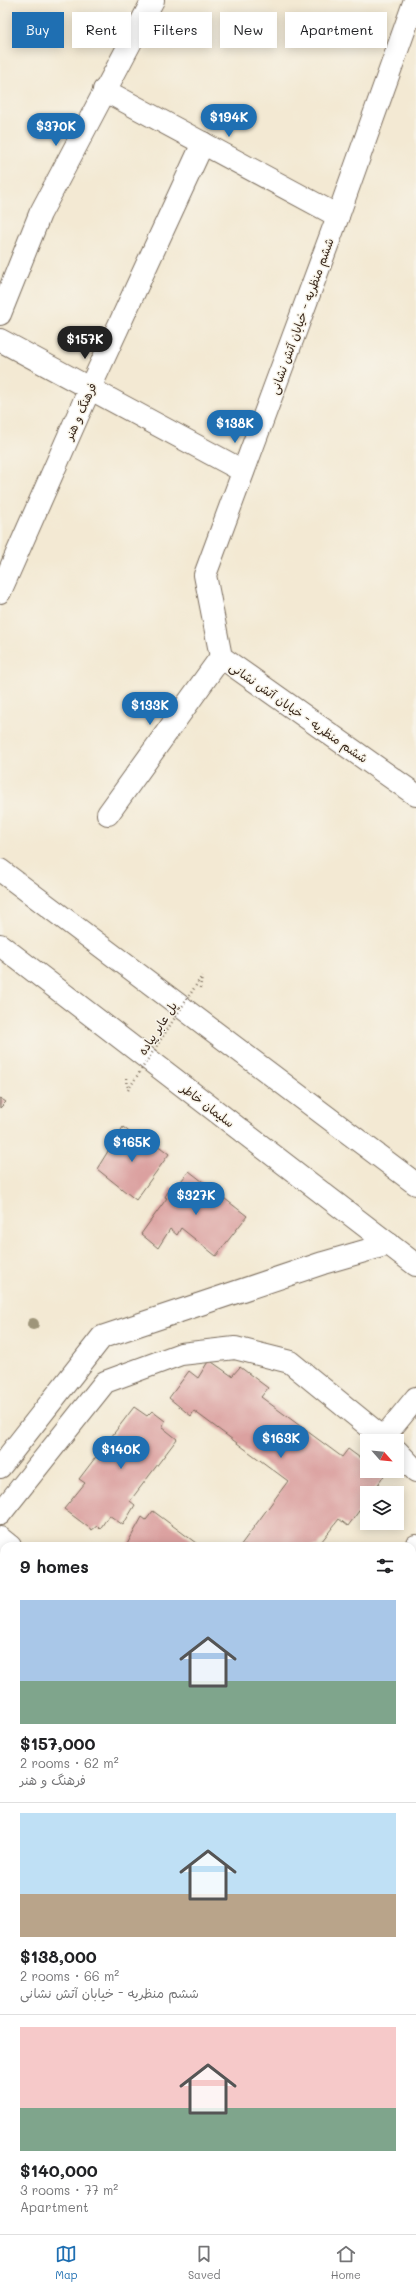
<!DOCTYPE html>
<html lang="en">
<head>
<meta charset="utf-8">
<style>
	:root { --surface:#fff; --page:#f6f6f6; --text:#202124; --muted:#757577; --line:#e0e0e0; --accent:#1f6fb2 }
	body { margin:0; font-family:Mali,"Playpen Sans Arabic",sans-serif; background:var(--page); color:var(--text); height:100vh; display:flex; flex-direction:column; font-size:15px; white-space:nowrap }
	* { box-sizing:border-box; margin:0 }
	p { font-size:13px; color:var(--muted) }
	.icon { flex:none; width:22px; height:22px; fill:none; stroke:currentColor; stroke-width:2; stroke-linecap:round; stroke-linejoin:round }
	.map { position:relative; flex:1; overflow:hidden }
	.side { position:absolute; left:0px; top:1542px; width:416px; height:692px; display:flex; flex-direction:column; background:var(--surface); border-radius:12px 12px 0 0; box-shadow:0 2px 10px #0003 }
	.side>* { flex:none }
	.banner { position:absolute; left:12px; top:12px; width:392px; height:36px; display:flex; gap:8px }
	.needle { width:26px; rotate:117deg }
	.tools { position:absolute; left:360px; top:1434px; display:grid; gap:8px }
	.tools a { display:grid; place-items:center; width:44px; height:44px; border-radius:0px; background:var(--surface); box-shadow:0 2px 10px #0003; font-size:20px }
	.price { position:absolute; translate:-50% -34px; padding:0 9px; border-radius:14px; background:var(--accent); color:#fff; font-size:13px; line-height:26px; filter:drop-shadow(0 1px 2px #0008) }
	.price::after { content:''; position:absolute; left:50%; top:24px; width:12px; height:9px; margin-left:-6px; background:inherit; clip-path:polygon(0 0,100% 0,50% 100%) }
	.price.current { background:#222; color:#fff }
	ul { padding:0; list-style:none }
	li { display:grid; align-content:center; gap:8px; height:212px; padding:0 20px }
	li+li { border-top:1px solid var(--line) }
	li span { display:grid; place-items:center; height:124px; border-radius:0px; color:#555 }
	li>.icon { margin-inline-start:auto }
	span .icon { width:72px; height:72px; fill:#fffc; stroke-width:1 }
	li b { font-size:17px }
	h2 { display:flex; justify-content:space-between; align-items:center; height:48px; padding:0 20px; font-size:17px }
	.chip { padding:0 14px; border-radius:0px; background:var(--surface); box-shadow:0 2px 10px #0003; font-size:14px; line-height:36px }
	.chip.current { background:var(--accent); color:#fff }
	.menu { display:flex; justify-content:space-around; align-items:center; height:56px; border-top:1px solid var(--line); background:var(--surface); font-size:11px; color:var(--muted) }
	.menu a { display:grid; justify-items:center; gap:2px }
	.menu .current { color:var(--accent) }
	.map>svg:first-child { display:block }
</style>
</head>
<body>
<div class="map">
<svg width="416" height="2234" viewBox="0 0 416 2234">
	<rect width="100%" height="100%" fill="#f7f3e8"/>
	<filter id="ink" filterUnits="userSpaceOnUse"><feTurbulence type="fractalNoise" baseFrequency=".025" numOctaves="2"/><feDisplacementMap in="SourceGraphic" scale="8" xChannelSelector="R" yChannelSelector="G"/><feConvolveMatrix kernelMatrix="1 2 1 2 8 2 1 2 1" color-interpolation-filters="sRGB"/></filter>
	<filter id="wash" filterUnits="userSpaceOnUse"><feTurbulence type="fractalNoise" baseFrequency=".012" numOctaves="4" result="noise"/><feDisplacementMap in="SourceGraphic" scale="16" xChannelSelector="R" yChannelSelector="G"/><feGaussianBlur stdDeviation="0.9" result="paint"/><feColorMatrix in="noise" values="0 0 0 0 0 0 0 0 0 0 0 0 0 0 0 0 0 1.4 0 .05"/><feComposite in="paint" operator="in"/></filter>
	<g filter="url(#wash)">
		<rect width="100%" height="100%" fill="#f3e9d3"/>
		<!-- green -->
		<path fill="#b2c669" stroke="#767844" d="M416,1585V2234H29L27,2230H412V1591Z"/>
		<g id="blocks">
			<!-- building -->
			<g fill="#dba1a0">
				<path d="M0,1098L6,1102L0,1108Z"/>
				<path d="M123,1127L147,1146L152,1141L169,1154L136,1200L97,1169Z"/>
				<path d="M189,1171L247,1216L216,1256L181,1228L177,1235L170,1229L158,1248L141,1234L167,1198L165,1197L171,1186L174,1190Z"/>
				<path d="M209,1360L232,1376L240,1367L268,1388L261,1397L342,1457L348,1449L367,1463V1471H377L384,1476L372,1493H367V1500L348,1526L339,1519L318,1546H240L288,1481L194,1411L191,1416L169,1398L189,1371L198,1378Z"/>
				<path d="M134,1407L147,1416L152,1411L165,1421L162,1427L177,1439L130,1501L135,1505L123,1525L109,1515L100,1529L97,1526L92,1530L64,1509L85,1483L79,1479Z"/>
				<path d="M153,1511L200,1546H126L142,1517L146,1520Z"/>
				<path d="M416,1586V1827L412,1824V1591Z"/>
				<path d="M0,1662L4,1665V1701L0,1707Z"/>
				<path d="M4,1768V1825L0,1822V1773Z"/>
				<path d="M412,1967L416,1975V2234H282L280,2230H412Z"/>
			</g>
		</g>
	</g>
	<g filter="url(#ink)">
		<use href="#blocks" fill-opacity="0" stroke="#7b6d5d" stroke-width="1"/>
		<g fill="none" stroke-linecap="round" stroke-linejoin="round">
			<defs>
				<g id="minor">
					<path d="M104,90L338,216"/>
					<path d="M0,314L40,214L153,0"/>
					<path d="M0,340L243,471"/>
					<path d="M0,592L90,388L203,143"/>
					<path d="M108,814L221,657"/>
					<path d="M384,1437L416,1398"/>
					<path d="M397,1451L416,1471"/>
					<path d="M0,1467L102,1337L323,1263L389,1244"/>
					<path d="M0,1514L105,1382L181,1354L235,1348L290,1362L387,1441"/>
					<path d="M0,1538L10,1546"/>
					<path d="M412,1551L416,1546"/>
					<path d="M0,1895L4,1898"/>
					<path d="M0,2150L4,2145"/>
					<path d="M0,2196L4,2202"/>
					<path d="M21,2230L23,2234"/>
				</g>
				<g id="major">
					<path d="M415,0L338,216L205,575L221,657L416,795"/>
					<path d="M0,870L416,1184"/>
					<path d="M0,945L416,1265"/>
				</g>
			</defs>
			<!-- minor casing -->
			<use href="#minor" stroke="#7b6d5d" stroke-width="24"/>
			<!-- major casing -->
			<use href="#major" stroke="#7b6d5d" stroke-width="24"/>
			<!-- path -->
			<g stroke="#7b6d5d" stroke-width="2.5" stroke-dasharray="1 3" stroke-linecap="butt">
				<path d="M200,988L202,976"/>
				<path d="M127,1078L128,1090"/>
			</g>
			<!-- minor -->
			<use href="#minor" stroke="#fff" stroke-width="22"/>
			<!-- major -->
			<use href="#major" stroke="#fff" stroke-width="22"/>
			<!-- path-bridge -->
			<path stroke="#7b6d5d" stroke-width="2.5" stroke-dasharray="1 3" stroke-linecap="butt" d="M128,1090L202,976"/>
		</g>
		<!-- trees -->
		<circle fill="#9e957a" cx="33" cy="1324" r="6"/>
	</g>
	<g text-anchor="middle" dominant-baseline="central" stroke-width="3" stroke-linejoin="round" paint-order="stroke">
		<!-- street labels -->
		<g font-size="12" fill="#3b2a1e" stroke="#f7f3e8">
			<text transform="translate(301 316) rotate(-70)">ششم منظریه - خیابان آتش نشانی</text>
			<text transform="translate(80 411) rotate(-66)">فرهنگ و هنر</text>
			<text transform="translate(299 712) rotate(35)">ششم منظریه - خیابان آتش نشانی</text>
			<text transform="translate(157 1028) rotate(-57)">پل عابر پیاده</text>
			<text transform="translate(208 1105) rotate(37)">سلیمان خاطر</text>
		</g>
	</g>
</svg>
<div class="tools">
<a><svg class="needle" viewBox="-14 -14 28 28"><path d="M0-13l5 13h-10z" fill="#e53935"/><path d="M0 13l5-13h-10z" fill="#757577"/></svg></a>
<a><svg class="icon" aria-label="layers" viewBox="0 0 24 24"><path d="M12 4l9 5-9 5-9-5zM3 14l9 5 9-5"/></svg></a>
</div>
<b class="price" style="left:229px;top:138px">$194K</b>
<b class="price" style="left:56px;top:147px">$370K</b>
<b class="price current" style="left:85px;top:360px">$157K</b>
<b class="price" style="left:235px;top:444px">$138K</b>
<b class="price" style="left:150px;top:726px">$133K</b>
<b class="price" style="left:132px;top:1163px">$165K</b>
<b class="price" style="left:196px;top:1216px">$327K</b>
<b class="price" style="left:281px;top:1459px">$163K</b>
<b class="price" style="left:121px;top:1470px">$140K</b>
<div class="banner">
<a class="chip current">Buy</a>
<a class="chip">Rent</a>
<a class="chip">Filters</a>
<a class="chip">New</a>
<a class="chip">Apartment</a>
</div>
<section class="side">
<h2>9 homes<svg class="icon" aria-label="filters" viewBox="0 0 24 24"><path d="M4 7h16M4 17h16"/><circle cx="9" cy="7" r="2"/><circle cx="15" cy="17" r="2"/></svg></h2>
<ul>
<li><span style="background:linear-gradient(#a9c7e8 65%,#7fa58c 0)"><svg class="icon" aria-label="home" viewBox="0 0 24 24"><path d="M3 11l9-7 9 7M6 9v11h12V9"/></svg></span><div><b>$157,000</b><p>2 rooms · 62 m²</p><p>فرهنگ و هنر</p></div></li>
<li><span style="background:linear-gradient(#bfe0f5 65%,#b9a48a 0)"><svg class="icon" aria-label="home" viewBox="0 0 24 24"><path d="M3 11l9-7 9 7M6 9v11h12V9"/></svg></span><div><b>$138,000</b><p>2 rooms · 66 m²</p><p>ششم منظریه - خیابان آتش نشانی</p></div></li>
<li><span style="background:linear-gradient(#f6c9c9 65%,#7fa58c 0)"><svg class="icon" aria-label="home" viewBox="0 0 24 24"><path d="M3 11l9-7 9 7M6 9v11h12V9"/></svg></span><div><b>$140,000</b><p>3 rooms · 77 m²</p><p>Apartment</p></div></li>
</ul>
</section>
</div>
<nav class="menu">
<a class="current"><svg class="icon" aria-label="map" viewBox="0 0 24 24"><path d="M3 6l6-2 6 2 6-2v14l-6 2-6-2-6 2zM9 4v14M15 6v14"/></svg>Map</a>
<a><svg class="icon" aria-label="saved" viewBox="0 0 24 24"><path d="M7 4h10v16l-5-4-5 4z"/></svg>Saved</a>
<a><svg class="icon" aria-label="home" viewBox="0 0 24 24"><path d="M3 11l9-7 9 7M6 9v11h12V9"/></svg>Home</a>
</nav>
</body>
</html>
